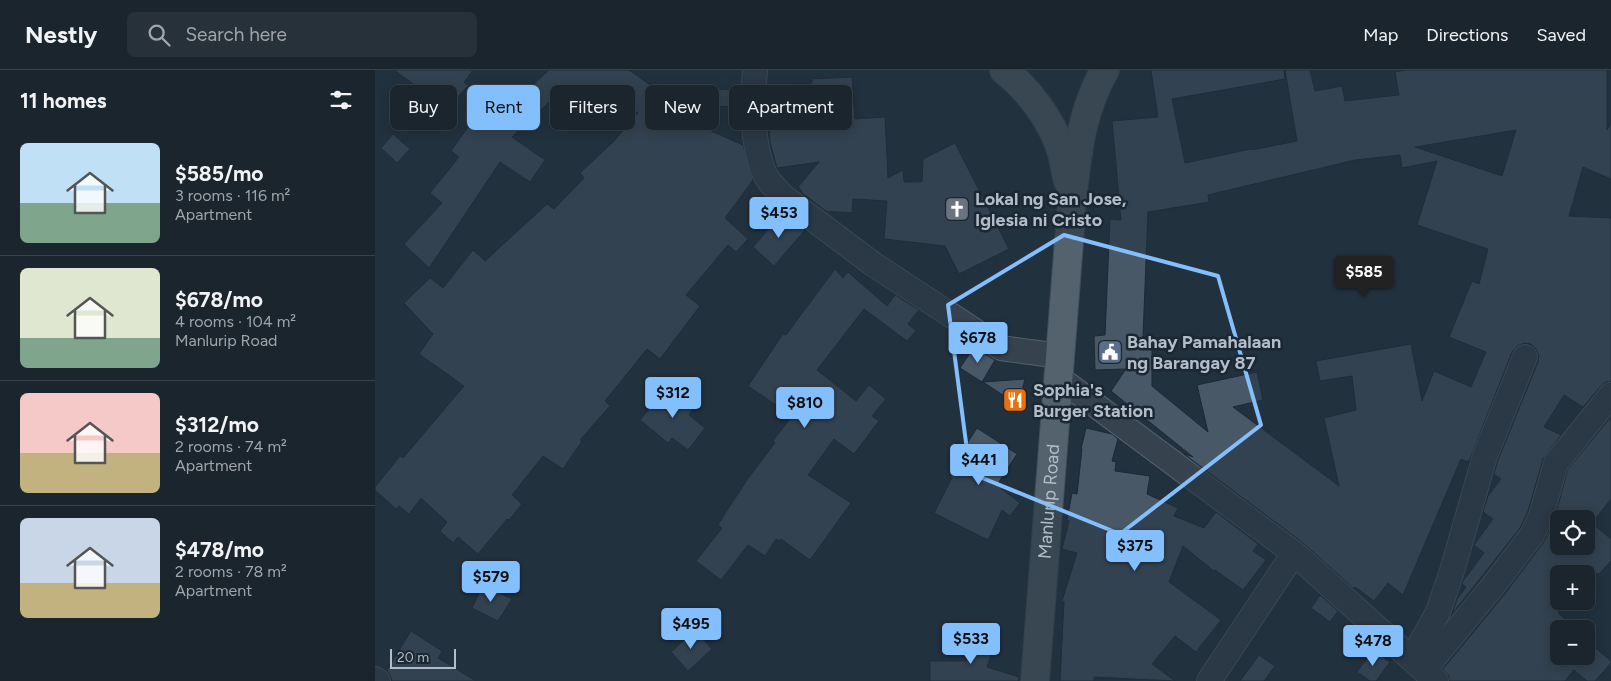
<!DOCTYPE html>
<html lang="en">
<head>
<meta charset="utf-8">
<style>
	:root { --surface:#1a252e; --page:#27313a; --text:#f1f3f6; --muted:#9fa5aa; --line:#38424a; --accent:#83bffd }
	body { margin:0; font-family:Figtree,sans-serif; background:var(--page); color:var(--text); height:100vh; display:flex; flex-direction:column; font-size:19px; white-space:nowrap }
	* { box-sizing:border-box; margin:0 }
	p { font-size:16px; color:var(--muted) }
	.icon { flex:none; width:28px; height:28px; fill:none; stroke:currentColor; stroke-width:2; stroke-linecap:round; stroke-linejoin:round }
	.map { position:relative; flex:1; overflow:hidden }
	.details { display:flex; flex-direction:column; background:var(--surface); width:375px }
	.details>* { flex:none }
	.top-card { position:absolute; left:15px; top:15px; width:475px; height:45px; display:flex; gap:10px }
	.fabs { position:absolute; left:1175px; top:440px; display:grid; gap:10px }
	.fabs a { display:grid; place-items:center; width:45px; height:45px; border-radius:8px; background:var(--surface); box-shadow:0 2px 12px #0003,0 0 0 1px var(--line); font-size:25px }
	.scale { position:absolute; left:15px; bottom:12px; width:66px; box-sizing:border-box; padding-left:5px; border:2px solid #b2bdc9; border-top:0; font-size:14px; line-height:18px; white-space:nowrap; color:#b2bdc9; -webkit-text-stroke:4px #1b2732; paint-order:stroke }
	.price { position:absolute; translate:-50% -42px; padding:0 11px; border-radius:5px; background:var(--accent); color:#111; font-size:16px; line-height:32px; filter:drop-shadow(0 1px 2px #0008) }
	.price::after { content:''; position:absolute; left:50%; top:30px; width:15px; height:11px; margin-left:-8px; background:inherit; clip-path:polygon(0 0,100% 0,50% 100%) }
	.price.current { background:#222; color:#fff }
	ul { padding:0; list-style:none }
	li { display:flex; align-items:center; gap:15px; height:125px; padding:0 20px }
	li+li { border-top:1px solid var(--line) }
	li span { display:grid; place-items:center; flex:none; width:140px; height:100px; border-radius:8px; color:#555 }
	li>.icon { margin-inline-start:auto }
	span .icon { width:60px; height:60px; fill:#fffc; stroke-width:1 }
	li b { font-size:21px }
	h2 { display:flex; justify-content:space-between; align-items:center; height:60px; padding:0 20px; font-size:21px }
	.pill { padding:0 18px; border-radius:8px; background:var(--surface); box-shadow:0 2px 12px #0003,0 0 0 1px var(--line); font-size:18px; line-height:45px }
	.pill.current { background:var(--accent); color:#111 }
	header { display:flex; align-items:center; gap:30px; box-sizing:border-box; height:70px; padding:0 25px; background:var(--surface); border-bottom:1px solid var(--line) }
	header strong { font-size:24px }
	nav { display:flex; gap:28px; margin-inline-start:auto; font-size:18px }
	.search { width:350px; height:45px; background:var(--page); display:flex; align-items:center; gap:12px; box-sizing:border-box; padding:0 18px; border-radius:8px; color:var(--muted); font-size:19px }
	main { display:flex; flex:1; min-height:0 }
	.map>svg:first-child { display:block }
</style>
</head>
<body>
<header>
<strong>Nestly</strong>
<div class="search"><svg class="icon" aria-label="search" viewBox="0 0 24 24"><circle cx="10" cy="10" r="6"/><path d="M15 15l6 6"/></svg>Search here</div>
<nav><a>Map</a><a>Directions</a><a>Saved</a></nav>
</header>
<main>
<section class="details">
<h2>11 homes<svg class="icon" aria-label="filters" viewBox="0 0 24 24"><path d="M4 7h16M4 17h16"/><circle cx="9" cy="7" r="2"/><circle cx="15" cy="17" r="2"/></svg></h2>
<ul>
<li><span style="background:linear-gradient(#bfe0f5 60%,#7fa58c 0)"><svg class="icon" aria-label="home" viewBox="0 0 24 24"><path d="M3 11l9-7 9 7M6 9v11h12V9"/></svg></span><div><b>$585/mo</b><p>3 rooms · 116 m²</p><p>Apartment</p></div></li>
<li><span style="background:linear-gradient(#dfe7d0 70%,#7fa58c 0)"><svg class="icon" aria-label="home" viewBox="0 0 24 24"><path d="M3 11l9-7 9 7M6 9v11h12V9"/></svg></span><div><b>$678/mo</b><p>4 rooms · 104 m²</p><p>Manlurip Road</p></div></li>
<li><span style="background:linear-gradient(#f6c9c9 60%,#c2b280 0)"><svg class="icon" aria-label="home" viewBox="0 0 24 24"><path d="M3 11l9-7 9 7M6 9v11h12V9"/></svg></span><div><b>$312/mo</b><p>2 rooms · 74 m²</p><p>Apartment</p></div></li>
<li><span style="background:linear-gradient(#c9d6e8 65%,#c2b280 0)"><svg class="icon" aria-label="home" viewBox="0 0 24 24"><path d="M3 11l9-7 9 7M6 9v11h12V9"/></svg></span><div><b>$478/mo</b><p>2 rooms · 78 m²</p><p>Apartment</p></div></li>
</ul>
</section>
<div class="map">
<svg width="1236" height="611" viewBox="0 0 1236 611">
	<rect width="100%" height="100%" fill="#22313e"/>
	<!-- building -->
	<g fill="#485867" stroke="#1d2934" fill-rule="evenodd">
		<path d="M19,0H98L89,12L93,16L70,41L44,18Z"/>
		<path d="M174,0H254L302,34L308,23L346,44L336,61L368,75L378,110L350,148L373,169L361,182L353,175L311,225L325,236L285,289L272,279L230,331L235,336L205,370L207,371L188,399L168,386L137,425L147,434L134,450L132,449L103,484L83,467L78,473L65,461L72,452L46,428L34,444L24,436L21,439L0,420V417L25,386L28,388L89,316L44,284L58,264L29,233L55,208L68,218L98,180L110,191L172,134L179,139L209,108L205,103L238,72L263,43L223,16L207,35L188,19L137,67L170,90L155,112L125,92L54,198L29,174L67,133L55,123L84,87L76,81L110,33L125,49L148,24Z"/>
		<path d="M776,0H909L910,9L797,29L810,93L876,79L877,80L922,71L910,0H935L940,21L967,16L970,31L1024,25L1020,2L1030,0H1232V60L1236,52V109L1208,97L1194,146L1236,148V312H1231L1226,316L1208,337L1189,325L1169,357L1186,365L1168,389L1153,441L1145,458L1077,544L1082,529L1091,517L1087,514L1088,511L1109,483L1099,475L1118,449L1108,442L1113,426L1126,409L1119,404L1123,390L1163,292L1164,286L1161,279L1156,274L1149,273L1142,276L1137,282L1095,389L1093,392L1086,389L1028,525L1013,513L999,531L980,517L979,519L927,472L809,384L818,387L736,321L751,299L720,300L719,266L730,265L735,149L746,150L737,51L783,47ZM1141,60L1127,106L1040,77ZM1025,85L1027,98L1062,91L1042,155L1113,179L1104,214L1097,211L1074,267L1111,282L1096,317L1059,301L1047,331L1036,274L941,291L945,311L977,306L981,340L949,348L964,416L858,337L888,330L882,302L822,315L833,362L777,316V267H768L773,142L834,132L833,125L980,90Z"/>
		<path d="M477,7L480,49L510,47L513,108L528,100L529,112H547L548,89L580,73L634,179L584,204L570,176L509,169L512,131L478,129L477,143L451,141L426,122L427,121L423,117L444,92L402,98L395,72L392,23H415V14L437,13V9Z"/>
		<path d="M341,19L364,20V37L340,36Z"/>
		<path d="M18,64L35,79L22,93L6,78Z"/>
		<path d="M407,143L430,160L399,196L378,177Z"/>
		<path d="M460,199L468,208L473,202L512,236L520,225L544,240L533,254L541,261L532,271L489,239L442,300L481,331L494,315L511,329L497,346L504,351L479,384L459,369L433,405L476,433L435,490L406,469L405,471L401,469L390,486L373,475L346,510L321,491L347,458L343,455L351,442L374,407L400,373L398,371L417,346L373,316L408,264L411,265Z"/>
		<path d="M599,277L620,290L607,312L585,298Z"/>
		<path d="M650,309L643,335L608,312Z"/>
		<path d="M294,315L320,336L314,345L330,358L313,380L297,368L293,373L265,350Z"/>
		<path d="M1236,347V429L1217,453L1236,469V491L1224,504H1184V544L1194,552L1192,554L1197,559H1184V586H1211V570L1236,591V593L1220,611H1212L1199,600L1190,611H1074V606L1068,599L1129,525L1168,473L1179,450L1193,399ZM1184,449H1211V476H1184Z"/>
		<path d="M602,358L642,384L624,412L625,413L623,416L645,433L635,446L627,440L613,470L559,443L577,408H575L586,383Z"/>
		<path d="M711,358L737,364L743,369L737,391L741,392L740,401L775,406L772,424L803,438L799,446L829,458L841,442L883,474L878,481L891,490L868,520L840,500L839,501L808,476L794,512L846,550L821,582L800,566L777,594L800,611L719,607V611H685L689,532L687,531L702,483L687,479L694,451L692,450L697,423L702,424L707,379H706Z"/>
		<path d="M108,515L137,529L123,551L97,538Z"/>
		<path d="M945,525L963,541L955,552L936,538Z"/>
		<path d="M320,560L337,579L313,601L296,582Z"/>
		<path d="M36,561L67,581L63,588L101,611H17L15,605L12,600Z"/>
		<path d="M599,563L621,570L612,597L644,607L643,611H555V591H591Z"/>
		<path d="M998,580L1015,592L1001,611H995L982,602Z"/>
		<path d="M884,585L900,596L889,611H865Z"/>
	</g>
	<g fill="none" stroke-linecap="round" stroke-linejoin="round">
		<defs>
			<g id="minor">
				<path d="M380,0C377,31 377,68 387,97C391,110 401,119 410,128L498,194L626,278L685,286"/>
				<path d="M684,308L919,483L1061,611"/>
				<path d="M1037,589L1063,542L1077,501L1110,386L1150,287"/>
				<path d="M1049,600L1118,516L1157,465L1166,446L1181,393L1236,325"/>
				<path d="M0,609L3,611"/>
				<path d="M834,611L919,483"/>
			</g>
			<g id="major">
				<path d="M629,0C654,20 676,49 686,80C689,90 690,101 693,111"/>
				<path id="s1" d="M660,611L697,132C702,86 706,41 730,0"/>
			</g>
		</defs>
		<!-- minor casing -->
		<use href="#minor" stroke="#54606c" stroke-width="26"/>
		<!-- major casing -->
		<use href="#major" stroke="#424e5a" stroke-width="30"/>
		<!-- minor -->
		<use href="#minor" stroke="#36424e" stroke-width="24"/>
		<!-- major -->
		<use href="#major" stroke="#54626e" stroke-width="28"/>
	</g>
	<!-- marked area -->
	<path d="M0 0H1236V611H0ZM689,165L843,206L886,355L745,464L595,403L573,235Z" fill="#22313e" fill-opacity=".55" fill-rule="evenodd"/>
	<path fill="none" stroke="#83bffd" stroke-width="4" stroke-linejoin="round" d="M689,165L843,206L886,355L745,464L595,403L573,235Z"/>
	<!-- icons -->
	<defs>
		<symbol id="church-square" viewBox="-11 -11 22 22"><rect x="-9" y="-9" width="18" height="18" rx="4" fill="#6b7280" stroke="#1b2732"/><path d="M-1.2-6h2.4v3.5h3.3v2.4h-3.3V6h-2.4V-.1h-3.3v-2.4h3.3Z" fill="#fff"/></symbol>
		<symbol id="civic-square" viewBox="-11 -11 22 22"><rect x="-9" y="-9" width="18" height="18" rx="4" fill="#5c6f8a" stroke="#1b2732"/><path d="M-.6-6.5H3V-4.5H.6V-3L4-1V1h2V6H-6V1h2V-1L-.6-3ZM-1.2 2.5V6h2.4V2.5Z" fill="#fff"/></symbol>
		<symbol id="restaurant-square" viewBox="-11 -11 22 22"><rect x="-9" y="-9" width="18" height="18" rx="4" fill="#e8710a" stroke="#1b2732"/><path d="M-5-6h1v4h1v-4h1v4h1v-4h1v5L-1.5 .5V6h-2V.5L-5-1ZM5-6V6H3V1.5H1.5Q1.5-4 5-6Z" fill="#fff"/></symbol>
	</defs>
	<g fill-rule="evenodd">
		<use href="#church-square" x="568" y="125" width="28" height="28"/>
		<use href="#civic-square" x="721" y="268" width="28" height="28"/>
		<use href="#restaurant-square" x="626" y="316" width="28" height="28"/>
	</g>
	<g text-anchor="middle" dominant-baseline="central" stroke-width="5" stroke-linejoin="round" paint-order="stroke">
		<!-- poi labels -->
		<g font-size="18" font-weight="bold" fill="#b2bdc9" stroke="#1b2732" text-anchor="start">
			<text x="600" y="129">Lokal ng San Jose,<tspan x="600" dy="21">Iglesia ni Cristo</tspan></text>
			<text x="752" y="272">Bahay Pamahalaan<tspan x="752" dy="21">ng Barangay 87</tspan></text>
			<text x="658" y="320">Sophia's<tspan x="658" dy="21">Burger Station</tspan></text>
		</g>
		<!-- street labels -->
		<g font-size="18" fill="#b2bdc9" stroke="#1b2732">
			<text stroke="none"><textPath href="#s1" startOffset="180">Manlurip Road</textPath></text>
		</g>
	</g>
</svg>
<div class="fabs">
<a><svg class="icon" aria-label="locate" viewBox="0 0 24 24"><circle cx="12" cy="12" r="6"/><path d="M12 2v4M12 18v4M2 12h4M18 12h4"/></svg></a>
<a>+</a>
<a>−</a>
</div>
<div class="scale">20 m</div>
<b class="price" style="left:404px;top:169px">$453</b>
<b class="price current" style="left:989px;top:228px">$585</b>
<b class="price" style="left:603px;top:294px">$678</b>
<b class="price" style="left:298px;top:349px">$312</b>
<b class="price" style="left:430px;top:359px">$810</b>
<b class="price" style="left:604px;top:416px">$441</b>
<b class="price" style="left:760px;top:502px">$375</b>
<b class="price" style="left:116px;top:533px">$579</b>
<b class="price" style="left:316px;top:580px">$495</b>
<b class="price" style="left:596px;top:595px">$533</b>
<b class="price" style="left:998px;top:597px">$478</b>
<div class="top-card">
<a class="pill">Buy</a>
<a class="pill current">Rent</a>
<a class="pill">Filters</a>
<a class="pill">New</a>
<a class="pill">Apartment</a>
</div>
</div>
</main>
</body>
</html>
